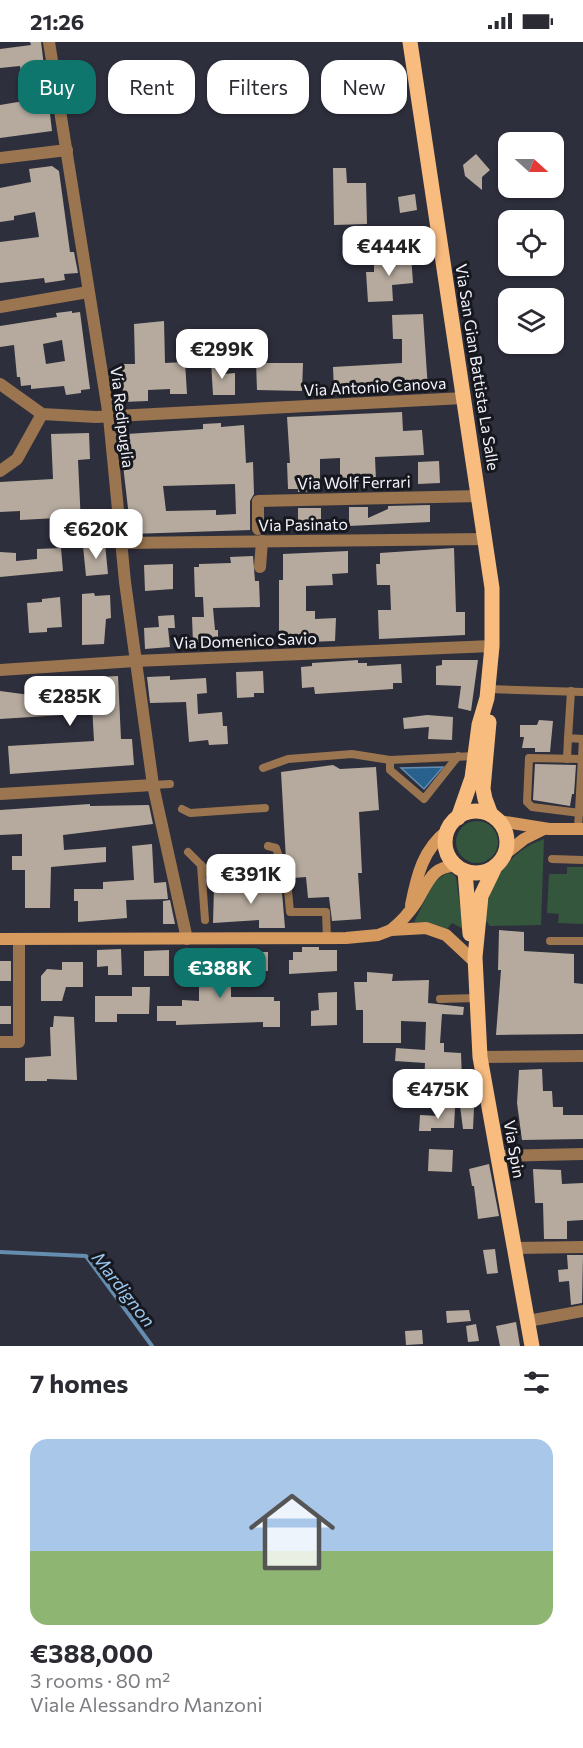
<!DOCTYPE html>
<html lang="en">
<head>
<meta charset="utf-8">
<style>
	:root { --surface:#fff; --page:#f7f7f7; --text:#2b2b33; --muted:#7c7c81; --line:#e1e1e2; --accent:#0f766e }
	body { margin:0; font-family:Commissioner,sans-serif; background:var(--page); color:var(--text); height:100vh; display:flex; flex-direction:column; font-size:22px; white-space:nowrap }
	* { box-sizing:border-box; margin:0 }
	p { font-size:20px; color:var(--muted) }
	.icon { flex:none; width:33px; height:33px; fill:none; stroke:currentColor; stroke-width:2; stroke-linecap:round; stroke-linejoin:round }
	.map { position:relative; height:1304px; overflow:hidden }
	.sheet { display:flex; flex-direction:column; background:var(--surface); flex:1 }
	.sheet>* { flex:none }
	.guide { position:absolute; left:18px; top:18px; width:548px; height:54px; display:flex; gap:12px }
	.needle { width:39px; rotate:111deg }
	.buttons { position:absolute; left:498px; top:90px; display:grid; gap:12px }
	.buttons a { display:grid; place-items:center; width:66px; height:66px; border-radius:12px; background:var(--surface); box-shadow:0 2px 4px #0004; font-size:30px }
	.price { position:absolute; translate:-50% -51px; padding:0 14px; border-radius:12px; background:#fff; color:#222; font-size:20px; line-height:39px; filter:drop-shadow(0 2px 3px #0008) }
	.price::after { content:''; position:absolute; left:50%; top:36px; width:18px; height:14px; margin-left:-9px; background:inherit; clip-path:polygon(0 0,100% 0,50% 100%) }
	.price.current { background:var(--accent); color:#fff }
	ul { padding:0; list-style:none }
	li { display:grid; align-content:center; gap:12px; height:318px; padding:0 30px }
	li+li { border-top:2px solid var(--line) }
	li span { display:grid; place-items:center; height:186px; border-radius:18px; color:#555 }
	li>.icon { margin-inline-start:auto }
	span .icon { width:108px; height:108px; fill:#fffc; stroke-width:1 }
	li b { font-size:26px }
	h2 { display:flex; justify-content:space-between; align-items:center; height:72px; padding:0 30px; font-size:26px }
	.pill { padding:0 21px; border-radius:18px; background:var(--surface); box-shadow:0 2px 4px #0004; font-size:21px; line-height:54px }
	.pill.current { background:var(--accent); color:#fff }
	.status { display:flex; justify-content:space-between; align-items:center; height:42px; padding:0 30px; background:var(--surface); direction:ltr }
	.status svg { height:16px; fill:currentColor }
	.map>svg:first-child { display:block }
</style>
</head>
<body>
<div class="status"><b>21:26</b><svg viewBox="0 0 49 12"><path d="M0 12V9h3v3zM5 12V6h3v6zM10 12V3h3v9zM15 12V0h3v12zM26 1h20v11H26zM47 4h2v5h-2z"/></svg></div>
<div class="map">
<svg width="583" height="1304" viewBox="0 0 583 1304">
	<rect width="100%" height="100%" fill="#2e2f3c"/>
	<!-- green -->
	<g fill="#34563d">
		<circle cx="477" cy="800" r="21"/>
		<path d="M544,797L541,883L490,884L484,877C489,841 508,809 544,797Z"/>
		<path d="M567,825H583V882L558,881L559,872L547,871L549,832H567Z"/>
		<path d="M447,831L453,832L456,835L463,887L452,881L447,887L427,880H414L434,840Z"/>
	</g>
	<!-- water -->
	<path fill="#28618e" stroke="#658daf" stroke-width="1.5" d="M443,725L424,747L401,726Z"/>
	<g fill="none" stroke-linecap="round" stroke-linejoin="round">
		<!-- stream -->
		<path stroke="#658daf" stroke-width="4" d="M0,1210L86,1214L152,1304"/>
	</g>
	<!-- building -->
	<g fill="#b6aa9e" fill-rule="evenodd">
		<path d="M30,0H41L44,24L31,29L32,35L22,37L20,24L0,26V7L31,3Z"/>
		<path d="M48,55L52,89L0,96V63Z"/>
		<path d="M476,112L490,128L482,135V148L465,134L463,123Z"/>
		<path d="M52,124L59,129L70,210H74L78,231L64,232L65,238L45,241L44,236L0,241V200L39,195L35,170L14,174V178L0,180V146L31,140L29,127Z"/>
		<path d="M333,126H346L347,141H366L367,182L334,183Z"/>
		<path d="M415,152L417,168L400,171L398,155Z"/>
		<path d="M411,212L413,241L392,243L393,259L368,260L366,230H374V219L381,218V214Z"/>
		<path d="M72,269V271L80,270L90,347L81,348V351L66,353L64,344L31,347V343L21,344L20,335H17L14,303L0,305V284L57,275L56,271ZM62,298L65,319L46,322L43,302Z"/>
		<path d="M423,272L428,348L403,349V346L334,349L333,325L402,321V297H393L392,273Z"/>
		<path d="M164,279L165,321L185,320L187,352H170V347L148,348V359L123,360L122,322H135L134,282Z"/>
		<path d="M211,319H224V332L235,331V353H213Z"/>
		<path d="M256,321H303L302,349L257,348Z"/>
		<path d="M402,370L403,389L422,388L424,413L375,415L376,439L340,440V416L320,417V449L298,450V447H288L287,421H290L287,375Z"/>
		<path d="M221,381V385L244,383L246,421L253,420L254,452L250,459V488L131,492L123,423H128L127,392L203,387V382ZM235,442L236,472L216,473V468L166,469L163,444Z"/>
		<path d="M89,391L90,417L78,418L81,482L58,483L57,476L20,478V469L0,470V440L53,437L51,392Z"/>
		<path d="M439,419L440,441L418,442V420Z"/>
		<path d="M430,463V480L349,484V465H368V476L388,467V464Z"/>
		<rect x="298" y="466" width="23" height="19"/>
		<path d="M105,502L108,532L86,534L83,504Z"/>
		<path d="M61,506L63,529L0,535V510L16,511V519L37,517V507Z"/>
		<path d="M454,506L456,570H465V593L379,597L378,568H391L390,543H377L376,522H380V511Z"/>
		<path d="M348,509V531L332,532L333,543L306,544V569H315V577L336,576L335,599L279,601V538H283V512Z"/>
		<path d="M253,514L255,539H259L260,565L213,566L215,588H218V600L193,601L192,575H204L203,555H195L194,525H199V522L231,521L230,515Z"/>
		<path d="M173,522V547L145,549L144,523Z"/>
		<path d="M94,551L95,554L110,553L111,576L106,577L104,602L82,603V552Z"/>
		<path d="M60,555L62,585L47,586V590L29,591L27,561L42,560V557Z"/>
		<path d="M174,573L175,586H168L170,605L145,607L144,586L159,585L158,574Z"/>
		<path d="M358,618V621H367V624L401,622L402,641H393V647L315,652L314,645L302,646L301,625L312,624V621Z"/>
		<path d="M442,618H478L471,669L458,666L461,644L436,643V624L442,623Z"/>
		<path d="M263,629L264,651H254V655L237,656L236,630Z"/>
		<path d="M118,634L121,697H132L134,723L10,732L8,704L94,699L92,663L61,665L62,673L0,677V649L30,653V644L91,640V638H98V635Z"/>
		<path d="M170,634V638L206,636L207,651L197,652L198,672L222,670L223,684H227L228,702L209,703L208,698L189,700L186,660L150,661L147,635Z"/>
		<path d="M427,673L453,675L452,698L428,697L429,685L404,687L403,676Z"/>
		<path d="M539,678L553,679L550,710H535V706H522L524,695H520V683H537Z"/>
		<path d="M535,722L576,723L574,752H572L570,764L533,758Z"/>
		<path d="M333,723L340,727L376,725L379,768L359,770L362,831H358L361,877L332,879L329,855L308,856L306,835L293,836L286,818L281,730Z"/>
		<path d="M90,762V764L149,763L153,782L63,793L64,808L106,805V820L51,825L50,866H25V828H12V814H22V792L0,793V768Z"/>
		<path d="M152,802L154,841L166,840L168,857L126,858L127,876L78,880V859H74V847H103V840L134,838L132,804Z"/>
		<path d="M281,838L285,886H259V878L213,881L214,846L259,844V839Z"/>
		<path d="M170,858L175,882H163V859Z"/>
		<path d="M499,888L524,890V909L574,912V941L583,942V992L496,993L501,928H498Z"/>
		<path d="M302,905H319V908H337V929L289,932V918H293V910H302Z"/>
		<path d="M121,907L122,933H108V924L97,925V908Z"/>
		<path d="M169,908V934H144V909Z"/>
		<path d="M224,909V931H231V955H274V959H280V985H263V980L176,983V979H157V964H182V958L199,959V931H189V918H199V910Z"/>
		<path d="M248,910H268V929L248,928Z"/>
		<rect x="0" y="919" width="11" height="20"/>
		<path d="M62,920H83V945H66L62,959H41V934L47,927L62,928Z"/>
		<path d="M367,930L393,932L392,939L429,938L428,961L464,965L463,973L442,972L440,1001H444V1010L461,1011L462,1038L443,1037L442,1044L424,1043L425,1021L395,1019L396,1006L425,1008L426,980L401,979V1001H363V968H356L354,940H367Z"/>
		<path d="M132,945H150L149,972H117V980H95V954H132Z"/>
		<path d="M337,950V983L311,984V969L319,968L318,951Z"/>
		<rect x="0" y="964" width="11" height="18"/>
		<path d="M54,974L74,975L77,1038L47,1037V1039H25V1016L51,1014L50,985H53Z"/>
		<path d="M542,1027L543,1049H552L553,1065H563V1073H583V1097L522,1098L517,1061L519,1028Z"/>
		<path d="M460,1064L474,1065L473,1087H463Z"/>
		<path d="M441,1066H455L454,1086H431V1089H419L420,1073L440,1074Z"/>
		<path d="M429,1107L453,1108L452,1130L428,1129Z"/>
		<path d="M489,1122L499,1174L478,1177L474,1144H472L469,1127Z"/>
		<path d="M533,1127L561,1128L562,1142L583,1141V1178L567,1179V1197H544L543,1161H535Z"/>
		<path d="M495,1207L498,1231L487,1232L483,1208Z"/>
		<path d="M567,1213H583L582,1261L571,1263L569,1239L559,1240L558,1228L568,1227Z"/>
		<path d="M469,1268L471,1279L447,1281L446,1269Z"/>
		<path d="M516,1280L520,1304H500L496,1284Z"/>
		<path d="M476,1282L479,1299L468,1300L466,1284Z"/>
		<path d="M422,1288L423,1302L406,1303L405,1289Z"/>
	</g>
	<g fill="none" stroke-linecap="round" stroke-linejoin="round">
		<!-- service -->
		<g stroke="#9a7550" stroke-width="8">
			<path d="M488,647L583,650"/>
			<path d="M571,649L568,696L583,697"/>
			<path d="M567,717L568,696"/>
			<path d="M390,718V728L424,757L458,714"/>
			<path d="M263,726L288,717L352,712L390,718L475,714"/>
			<path d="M153,743L170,742"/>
			<path d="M182,767L190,771L265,766"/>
			<path d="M580,771L532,765L527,760L529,716L582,717"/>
			<path d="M578,787L583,697"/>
			<path d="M268,804L276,806L287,838L290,870H326L327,896"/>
			<path d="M188,810L209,831L281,826"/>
			<path d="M552,817L583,818"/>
			<path d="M201,823L205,878"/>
			<path d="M550,899H583"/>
			<path d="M440,957L477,956"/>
		</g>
		<!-- minor -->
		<g stroke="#9a7550" stroke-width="12">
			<path d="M49,0L109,375L125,540L153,743L187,897"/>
			<path d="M0,116L67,108"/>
			<path d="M0,265L88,250"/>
			<path d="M0,342L42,372L96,375L464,356"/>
			<path d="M0,429L17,417L42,372"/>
			<path d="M258,487V459L479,454"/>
			<path d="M120,501L486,497"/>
			<path d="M260,525L262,499"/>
			<path d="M0,628L135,619L492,604"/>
			<path d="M0,752L153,743"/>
			<path d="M0,1000H19V897"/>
			<path d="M480,1015L583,1014"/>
			<path d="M499,1114L583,1112"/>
			<path d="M515,1206L583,1205"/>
			<path d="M528,1279L583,1269"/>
		</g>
		<!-- secondary -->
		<g stroke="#d69a5e" stroke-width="12">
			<path d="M499,779L549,787H583"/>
			<path d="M505,812L524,797L544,787"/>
			<path d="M411,863C417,833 423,807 448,788"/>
			<path d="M391,888C401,880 410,870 417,859C428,841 432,823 457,824"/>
			<path d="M0,897L346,896L378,893L391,888L426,886L446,893L476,921"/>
		</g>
		<!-- primary -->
		<g stroke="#f9bc7f" stroke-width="15">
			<path d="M410,0L492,546V604L487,656L479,683L472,736L458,776"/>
			<path d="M489,680L483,747L485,757L491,773"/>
			<circle cx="476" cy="800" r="31"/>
			<path d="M495,825L481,854L475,915L480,1015L532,1304"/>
			<path d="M465,829L470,892"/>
		</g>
	</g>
	<g text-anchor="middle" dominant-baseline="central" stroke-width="6" stroke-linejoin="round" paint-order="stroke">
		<!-- street labels -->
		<g font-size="16" fill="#f2f3fc" stroke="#17181e">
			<text transform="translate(478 325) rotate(81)">Via San Gian Battista La Salle</text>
			<text transform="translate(375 344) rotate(-3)">Via Antonio Canova</text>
			<text transform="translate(123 375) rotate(83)">Via Redipuglia</text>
			<text transform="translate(354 440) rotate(-1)">Via Wolf Ferrari</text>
			<text transform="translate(303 482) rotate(-1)">Via Pasinato</text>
			<text transform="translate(245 598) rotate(-2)">Via Domenico Savio</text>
			<text transform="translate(515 1107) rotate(80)">Via Spin</text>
		</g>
		<!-- water labels -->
		<g font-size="18" font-style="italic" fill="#9bc8f0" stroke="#17181e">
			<text transform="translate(124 1247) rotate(52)">Mardignon</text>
		</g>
	</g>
</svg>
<div class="buttons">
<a><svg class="needle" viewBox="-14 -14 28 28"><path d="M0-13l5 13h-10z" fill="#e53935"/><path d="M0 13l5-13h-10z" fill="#7c7c81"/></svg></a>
<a><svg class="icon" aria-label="locate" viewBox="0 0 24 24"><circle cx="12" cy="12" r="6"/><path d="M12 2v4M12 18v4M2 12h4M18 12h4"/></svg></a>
<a><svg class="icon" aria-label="layers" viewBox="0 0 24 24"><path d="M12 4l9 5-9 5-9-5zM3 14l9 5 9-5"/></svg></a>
</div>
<b class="price" style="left:389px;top:235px">€444K</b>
<b class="price" style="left:222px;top:338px">€299K</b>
<b class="price" style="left:96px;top:518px">€620K</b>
<b class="price" style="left:70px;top:685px">€285K</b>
<b class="price" style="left:251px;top:863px">€391K</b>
<b class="price current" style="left:220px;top:957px">€388K</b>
<b class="price" style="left:438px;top:1078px">€475K</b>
<div class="guide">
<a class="pill current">Buy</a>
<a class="pill">Rent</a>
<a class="pill">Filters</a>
<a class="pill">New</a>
</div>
</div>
<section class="sheet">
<h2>7 homes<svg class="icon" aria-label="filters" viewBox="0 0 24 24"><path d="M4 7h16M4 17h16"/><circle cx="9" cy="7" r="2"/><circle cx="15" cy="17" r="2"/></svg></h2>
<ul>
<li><span style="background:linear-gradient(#a9c7e8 60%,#8fb573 0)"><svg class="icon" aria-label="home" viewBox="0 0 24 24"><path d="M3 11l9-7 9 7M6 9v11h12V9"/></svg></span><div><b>€388,000</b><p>3 rooms · 80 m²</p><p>Viale Alessandro Manzoni</p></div></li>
</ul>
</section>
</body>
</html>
